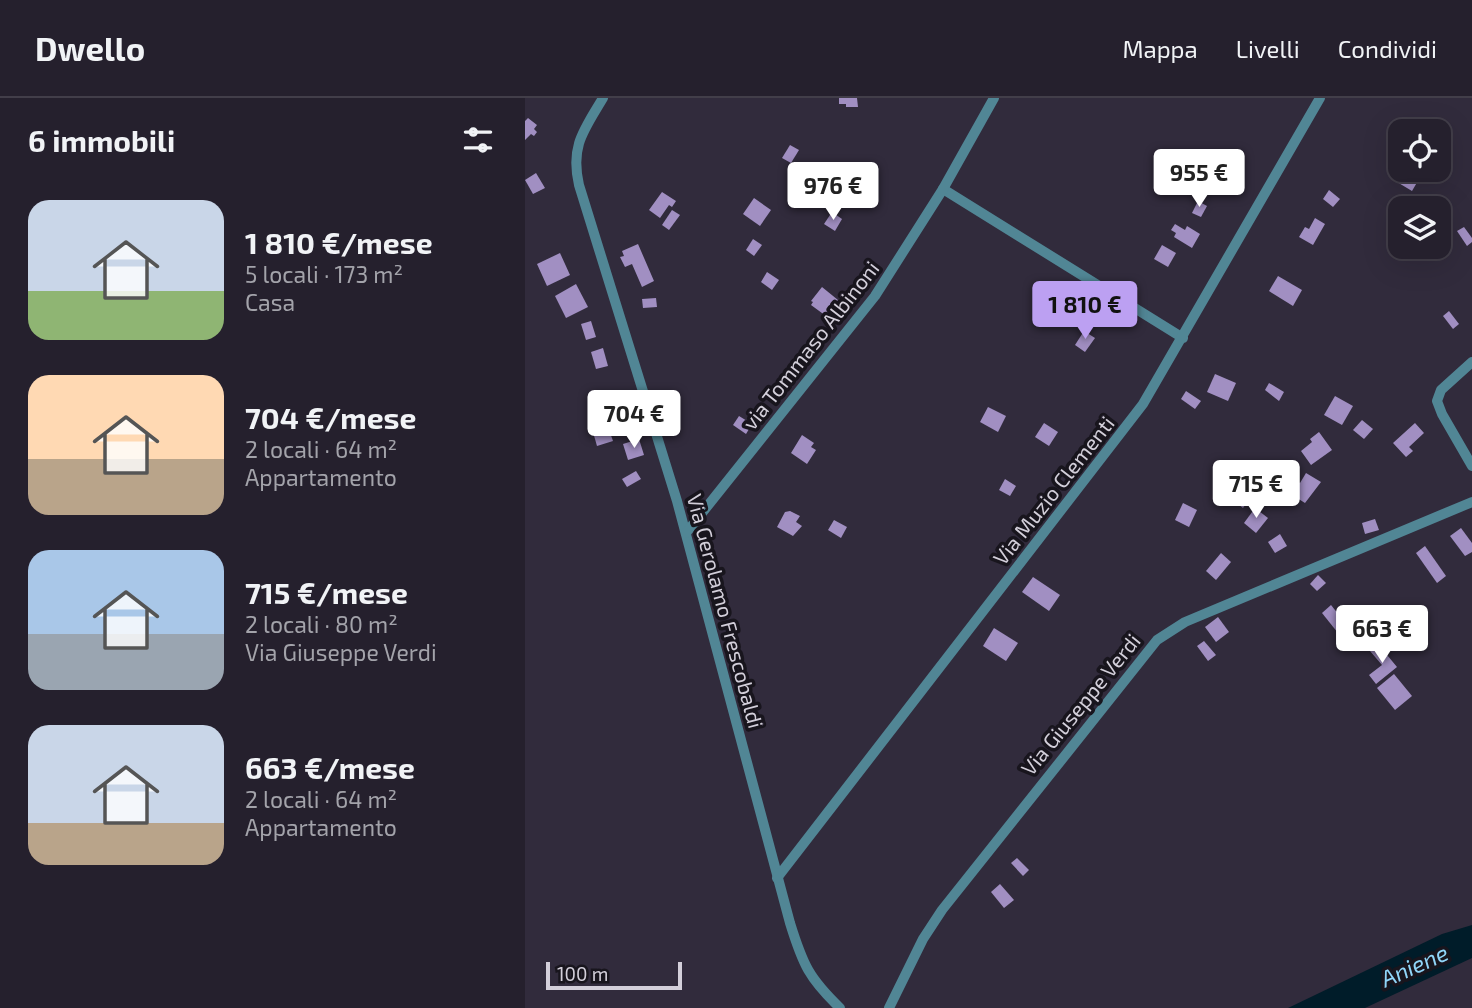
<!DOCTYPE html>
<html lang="it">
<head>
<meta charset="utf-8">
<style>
	:root { --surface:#25202d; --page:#312d39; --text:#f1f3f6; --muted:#a3a3aa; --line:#423e49; --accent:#bca0f2 }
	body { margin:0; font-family:"Exo 2",sans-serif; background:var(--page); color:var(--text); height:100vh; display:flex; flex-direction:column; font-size:26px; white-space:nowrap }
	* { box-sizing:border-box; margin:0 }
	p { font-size:23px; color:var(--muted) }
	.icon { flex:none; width:38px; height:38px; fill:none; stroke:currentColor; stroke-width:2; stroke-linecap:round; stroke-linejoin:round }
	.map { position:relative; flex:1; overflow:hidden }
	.drawer { display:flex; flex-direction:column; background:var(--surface); width:525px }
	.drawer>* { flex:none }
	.tools { position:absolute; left:863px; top:21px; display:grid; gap:14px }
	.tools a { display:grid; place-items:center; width:63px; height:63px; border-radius:14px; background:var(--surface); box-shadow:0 7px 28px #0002,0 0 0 2px var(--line); font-size:35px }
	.scale { position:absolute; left:21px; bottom:18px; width:136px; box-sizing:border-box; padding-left:7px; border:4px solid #d3cfda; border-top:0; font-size:19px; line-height:24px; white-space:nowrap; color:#d3cfda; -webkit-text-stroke:5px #18151d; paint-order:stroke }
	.price { position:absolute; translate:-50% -60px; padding:0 16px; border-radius:7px; background:#fff; color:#222; font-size:23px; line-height:46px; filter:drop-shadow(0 2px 4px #0008) }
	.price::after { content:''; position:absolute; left:50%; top:42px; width:21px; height:16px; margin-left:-10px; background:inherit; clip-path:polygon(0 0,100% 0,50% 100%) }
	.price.on { background:var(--accent); color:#111 }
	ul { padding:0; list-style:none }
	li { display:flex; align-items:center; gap:21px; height:175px; padding:0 28px }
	li span { display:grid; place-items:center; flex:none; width:196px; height:140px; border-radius:21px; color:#555 }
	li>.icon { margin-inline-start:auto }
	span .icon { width:84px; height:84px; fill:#fffc; stroke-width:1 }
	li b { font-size:30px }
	h2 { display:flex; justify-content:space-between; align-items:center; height:84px; padding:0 28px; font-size:30px }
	header { display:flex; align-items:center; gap:42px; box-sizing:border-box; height:98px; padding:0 35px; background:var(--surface); border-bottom:2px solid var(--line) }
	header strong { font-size:33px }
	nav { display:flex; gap:38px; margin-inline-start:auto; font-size:24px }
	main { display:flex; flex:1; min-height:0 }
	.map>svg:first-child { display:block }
</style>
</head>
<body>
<header>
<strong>Dwello</strong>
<nav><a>Mappa</a><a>Livelli</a><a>Condividi</a></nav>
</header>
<main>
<section class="drawer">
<h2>6 immobili<svg class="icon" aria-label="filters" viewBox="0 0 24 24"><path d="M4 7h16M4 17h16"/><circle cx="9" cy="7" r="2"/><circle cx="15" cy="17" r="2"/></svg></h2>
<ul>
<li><span style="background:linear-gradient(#c9d6e8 65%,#8fb573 0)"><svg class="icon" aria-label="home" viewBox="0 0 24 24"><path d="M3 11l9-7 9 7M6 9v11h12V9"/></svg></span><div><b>1 810 €/mese</b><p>5 locali · 173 m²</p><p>Casa</p></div></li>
<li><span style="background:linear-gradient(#ffd9b3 60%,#b9a48a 0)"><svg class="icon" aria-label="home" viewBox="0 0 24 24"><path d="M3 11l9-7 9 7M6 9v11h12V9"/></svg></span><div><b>704 €/mese</b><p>2 locali · 64 m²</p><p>Appartamento</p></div></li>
<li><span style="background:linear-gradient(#a9c7e8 60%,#9aa5b1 0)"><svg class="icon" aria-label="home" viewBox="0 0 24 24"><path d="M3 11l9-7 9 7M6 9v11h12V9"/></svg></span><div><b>715 €/mese</b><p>2 locali · 80 m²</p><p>Via Giuseppe Verdi</p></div></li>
<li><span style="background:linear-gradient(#c9d6e8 70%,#b9a48a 0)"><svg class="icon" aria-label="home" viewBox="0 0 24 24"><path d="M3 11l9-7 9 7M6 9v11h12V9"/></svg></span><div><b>663 €/mese</b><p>2 locali · 64 m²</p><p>Appartamento</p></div></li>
</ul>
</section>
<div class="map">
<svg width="947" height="910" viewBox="0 0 947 910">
	<rect width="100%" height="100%" fill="#312b3c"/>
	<!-- water -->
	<path fill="#001c29" d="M947,827V860L840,910H763L917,836Z"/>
	<!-- building -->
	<g fill="#a18fc2">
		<path d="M314,0H332L333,9H321V6H314Z"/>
		<path d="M3,20L12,27L9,31L12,34L9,38L6,36L0,42V23Z"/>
		<path d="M265,47L274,52L266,65L257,60Z"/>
		<path d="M875,67V72H891L897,76L887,93L867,81Z"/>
		<path d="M11,75L20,90L8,96L0,82Z"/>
		<path d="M804,92L815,101L808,109L798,101Z"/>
		<path d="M137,94L151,103L147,109L144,107L135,120L124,112Z"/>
		<path d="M229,100L246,112L235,128L218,116Z"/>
		<path d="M673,103L682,108L676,119L667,115Z"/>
		<path d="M147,112L155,117L144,132L137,127Z"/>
		<path d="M307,114L317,121L310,133L299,126Z"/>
		<path d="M790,120L800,126L788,147L774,139L780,129L784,131Z"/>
		<path d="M650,126L660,132L662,128L675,136L667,150L649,139L651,135L646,132Z"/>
		<path d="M939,129L947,140V144L942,148L932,133Z"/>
		<path d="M228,141L237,147L229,158L221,152Z"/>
		<path d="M113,146L129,183L117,189L107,166L100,169L95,159L99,158L97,153Z"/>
		<path d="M637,147L651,155L643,169L629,161Z"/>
		<path d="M35,155L45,177L22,188L12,166Z"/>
		<path d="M242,174L254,182L247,192L236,184Z"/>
		<path d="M753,178L777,192L768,208L744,193Z"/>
		<path d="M51,186L63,209L41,220L30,198Z"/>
		<path d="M297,189L313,202L301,218L286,207L288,204L286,203Z"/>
		<path d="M131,200L132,209L118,210L117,201Z"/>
		<path d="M924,213L934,226L928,231L918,218Z"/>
		<path d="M66,223L71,239L61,242L56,226Z"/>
		<path d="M559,233L570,240L560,254L550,247Z"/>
		<path d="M78,250L83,268L71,271L66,254Z"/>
		<path d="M690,276L711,285L703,303L682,294Z"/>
		<path d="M744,285L759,294L754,303L740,292Z"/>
		<path d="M661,293L676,303L670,311L656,301Z"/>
		<path d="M810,298L828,308L817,327L799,317Z"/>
		<path d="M463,309L481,318L473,334L455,324Z"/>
		<path d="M214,318L227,326L221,336L208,327Z"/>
		<path d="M837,322L848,331L839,341L828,332Z"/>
		<path d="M519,325L533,334L524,348L510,339Z"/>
		<path d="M890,325L899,335L884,349L888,353L881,359L868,345Z"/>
		<path d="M83,329L88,343L72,348L68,334Z"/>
		<path d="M794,334L807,352L786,367L776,353L787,344L785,341Z"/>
		<path d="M277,337L289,345L286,349L291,352L282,366L266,355Z"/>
		<path d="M114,341L119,357L103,362L98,346Z"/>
		<path d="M111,373L116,381L102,389L97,381Z"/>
		<path d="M781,375L796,384L780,405L764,395L771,382L775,385Z"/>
		<path d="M480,381L491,388L485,398L474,392Z"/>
		<path d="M718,389L728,396L718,410L709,403Z"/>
		<path d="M658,405L672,412L664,429L650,422Z"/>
		<path d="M730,410L743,420L731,435L719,425Z"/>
		<path d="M265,413L275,418L271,424L277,428L268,438L252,429L260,414Z"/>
		<path d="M850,421L854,432L840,436L837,425Z"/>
		<path d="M309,422L322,429L316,440L303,432Z"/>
		<path d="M936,430L947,445V454L940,458L925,438Z"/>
		<path d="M755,436L762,448L750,455L743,444Z"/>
		<path d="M900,448L921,478L912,485L891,455Z"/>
		<path d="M696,455L706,464L691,482L681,473Z"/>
		<path d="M793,477L801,485L792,493L785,486Z"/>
		<path d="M508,479L535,497L524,513L497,494Z"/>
		<path d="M806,507L822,527L813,535L797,515Z"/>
		<path d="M693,519L704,534L691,544L680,529Z"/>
		<path d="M876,522L890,539L881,546L867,529Z"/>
		<path d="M469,530L493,545L481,563L458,548Z"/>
		<path d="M679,543L691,557L683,563L672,548Z"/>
		<path d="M853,546L872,569L851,586L844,577L857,567L845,553Z"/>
		<path d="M869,576L887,598L870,612L852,590Z"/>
		<path d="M492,760L504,772L498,778L486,765Z"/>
		<path d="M475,786L489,802L479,810L466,794Z"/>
	</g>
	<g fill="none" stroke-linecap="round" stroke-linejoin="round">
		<!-- minor -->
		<g stroke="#518695" stroke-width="10">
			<path d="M78,0C59,32 45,48 54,87L152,403L265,825C278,867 284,880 315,910"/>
			<path d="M418,91L658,240"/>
			<path d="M947,264L916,292L912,303L917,316L947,368"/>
			<path d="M161,435L350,198L418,91L469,0"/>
			<path d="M252,780L618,306L795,0"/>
			<path d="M364,910L398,841L417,812L632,542L660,524L947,404"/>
		</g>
	</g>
	<g text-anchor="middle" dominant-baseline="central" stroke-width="7" stroke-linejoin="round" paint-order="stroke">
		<!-- street labels -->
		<g font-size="21" fill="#d3cfda" stroke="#18151d">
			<text transform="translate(285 247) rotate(-52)">via Tommaso Albinoni</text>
			<text transform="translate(528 392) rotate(-52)">Via Muzio Clementi</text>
			<text transform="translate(201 513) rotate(75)">Via Gerolamo Frescobaldi</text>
			<text transform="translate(555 606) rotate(-51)">Via Giuseppe Verdi</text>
		</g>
		<!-- water labels -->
		<g font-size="23" font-style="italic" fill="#90d5f8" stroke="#18151d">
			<text transform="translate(889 867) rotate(-24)">Aniene</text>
		</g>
	</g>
</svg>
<div class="tools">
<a><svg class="icon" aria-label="locate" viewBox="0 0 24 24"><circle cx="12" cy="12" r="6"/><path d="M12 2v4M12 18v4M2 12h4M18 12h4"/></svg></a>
<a><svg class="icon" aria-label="layers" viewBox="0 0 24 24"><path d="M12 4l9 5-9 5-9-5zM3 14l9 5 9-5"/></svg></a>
</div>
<div class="scale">100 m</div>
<b class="price" style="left:674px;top:111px">955 €</b>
<b class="price" style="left:308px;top:124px">976 €</b>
<b class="price on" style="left:560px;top:243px">1 810 €</b>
<b class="price" style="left:109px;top:352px">704 €</b>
<b class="price" style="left:731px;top:422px">715 €</b>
<b class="price" style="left:857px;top:567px">663 €</b>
</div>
</main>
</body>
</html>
